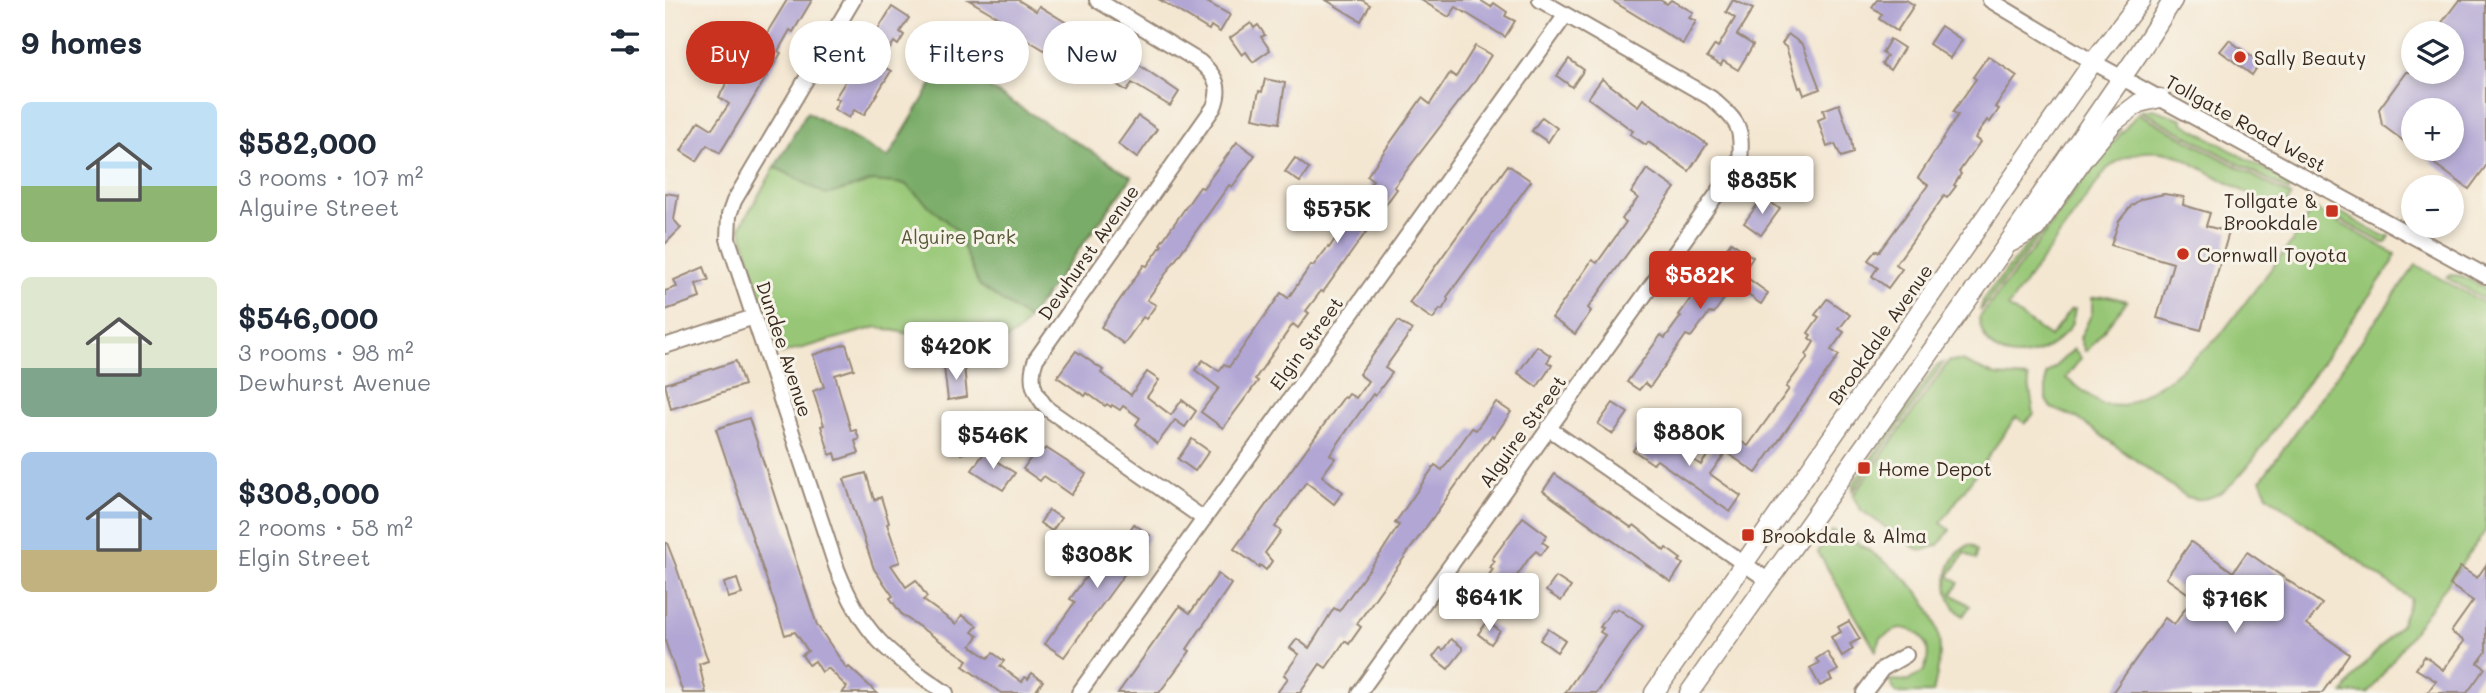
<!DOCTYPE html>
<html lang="en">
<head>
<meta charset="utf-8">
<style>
	:root { --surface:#fff; --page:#f6f6f7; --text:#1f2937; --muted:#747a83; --accent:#c8321e }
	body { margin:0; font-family:Mali,sans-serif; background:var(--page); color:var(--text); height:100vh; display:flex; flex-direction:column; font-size:26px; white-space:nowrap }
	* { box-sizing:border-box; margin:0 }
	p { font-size:23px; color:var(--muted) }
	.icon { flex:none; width:38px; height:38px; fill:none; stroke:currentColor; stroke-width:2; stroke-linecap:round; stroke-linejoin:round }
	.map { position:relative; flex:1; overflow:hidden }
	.drawer { display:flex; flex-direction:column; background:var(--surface); width:665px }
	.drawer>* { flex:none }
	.hud { position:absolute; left:21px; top:21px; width:665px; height:63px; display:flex; gap:14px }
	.controls { position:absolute; left:1736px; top:21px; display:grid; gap:14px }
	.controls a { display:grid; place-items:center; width:63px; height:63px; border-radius:50%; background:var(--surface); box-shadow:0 4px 10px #0003; font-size:35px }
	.price { position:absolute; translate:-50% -60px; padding:0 16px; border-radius:7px; background:#fff; color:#222; font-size:23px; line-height:46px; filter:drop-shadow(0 2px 4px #0008) }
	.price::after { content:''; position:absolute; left:50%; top:42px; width:21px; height:16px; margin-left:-10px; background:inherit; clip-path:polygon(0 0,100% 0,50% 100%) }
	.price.on { background:var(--accent); color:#fff }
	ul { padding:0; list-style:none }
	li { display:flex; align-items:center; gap:21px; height:175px; padding:0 21px }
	li span { display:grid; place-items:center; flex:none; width:196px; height:140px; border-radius:10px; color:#555 }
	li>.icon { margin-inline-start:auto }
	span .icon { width:84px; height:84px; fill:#fffc; stroke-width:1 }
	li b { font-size:30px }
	h2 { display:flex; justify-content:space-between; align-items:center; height:84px; padding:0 21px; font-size:30px }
	.tag { padding:0 24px; border-radius:32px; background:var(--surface); box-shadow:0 4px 10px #0003; font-size:24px; line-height:63px }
	.tag.on { background:var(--accent); color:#fff }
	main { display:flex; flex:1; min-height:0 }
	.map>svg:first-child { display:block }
</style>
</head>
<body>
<main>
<section class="drawer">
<h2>9 homes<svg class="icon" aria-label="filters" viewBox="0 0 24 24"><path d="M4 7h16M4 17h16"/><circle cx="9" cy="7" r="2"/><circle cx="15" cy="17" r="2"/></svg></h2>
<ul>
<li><span style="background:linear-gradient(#bfe0f5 60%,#8fb573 0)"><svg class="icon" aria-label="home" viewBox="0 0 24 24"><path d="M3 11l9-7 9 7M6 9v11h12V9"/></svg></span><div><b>$582,000</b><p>3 rooms · 107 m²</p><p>Alguire Street</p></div></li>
<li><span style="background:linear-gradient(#dfe7d0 65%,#7fa58c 0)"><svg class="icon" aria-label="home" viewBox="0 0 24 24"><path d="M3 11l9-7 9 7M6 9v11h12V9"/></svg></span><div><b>$546,000</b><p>3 rooms · 98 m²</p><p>Dewhurst Avenue</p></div></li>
<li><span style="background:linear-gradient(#a9c7e8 70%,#c2b280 0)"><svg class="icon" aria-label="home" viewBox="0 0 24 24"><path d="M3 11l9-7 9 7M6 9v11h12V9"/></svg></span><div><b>$308,000</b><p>2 rooms · 58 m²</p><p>Elgin Street</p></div></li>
</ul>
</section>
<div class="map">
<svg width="1821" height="693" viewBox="0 0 1821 693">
	<rect width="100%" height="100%" fill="#f7f3e8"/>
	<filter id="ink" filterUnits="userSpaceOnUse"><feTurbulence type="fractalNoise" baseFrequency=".0143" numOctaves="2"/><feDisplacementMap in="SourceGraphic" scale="14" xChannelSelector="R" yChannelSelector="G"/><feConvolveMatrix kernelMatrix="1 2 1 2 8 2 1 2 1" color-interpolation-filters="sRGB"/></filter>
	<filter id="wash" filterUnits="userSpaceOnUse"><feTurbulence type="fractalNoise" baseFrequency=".00686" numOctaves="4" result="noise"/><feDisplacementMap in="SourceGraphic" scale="28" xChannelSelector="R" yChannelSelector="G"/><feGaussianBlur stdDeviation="1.57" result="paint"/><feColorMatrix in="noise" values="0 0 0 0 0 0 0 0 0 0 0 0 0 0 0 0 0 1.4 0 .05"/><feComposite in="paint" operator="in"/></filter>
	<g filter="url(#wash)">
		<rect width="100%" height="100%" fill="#f4e7d2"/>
		<!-- green -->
		<g fill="#97c776" stroke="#69784a" stroke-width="2">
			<path d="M281,61L467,177L355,330L325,351L212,327L116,354L99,308L75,227L142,112L223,158Z"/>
			<path d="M1488,109L1518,119V123L1624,183V191L1476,111Z"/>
			<path d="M1473,113L1626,196C1622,206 1617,209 1607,207L1514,156C1487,147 1465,151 1442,169L1343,307L1385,337L1406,309H1410C1409,314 1408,320 1406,325C1404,330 1400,333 1396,337C1367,365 1320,365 1314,318L1379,235L1418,179Z"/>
			<path d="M1452,126L1455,129L1425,165L1379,230L1315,311L1319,298L1375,229Z"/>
			<path d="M1648,208L1730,254L1728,262L1587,461C1571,481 1550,507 1522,497L1412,418L1386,408L1381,400V375L1409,349L1416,358L1401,378L1437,405L1459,406L1503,380L1553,338L1629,239L1628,237Z"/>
			<path d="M1675,212L1717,236H1725L1721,243H1718L1670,217Z"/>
			<path d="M1751,265L1821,304V530L1704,693H1678L1693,672L1736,624L1746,599L1602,495L1596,480Z"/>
			<path d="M1786,275L1797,276L1821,288V300L1782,278Z"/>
			<path d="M1443,296L1462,301L1423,350L1420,351L1415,338L1427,313V298Z"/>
			<path d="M1284,361H1297L1331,376L1363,378L1369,414L1360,423L1351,417L1276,523L1285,530L1274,545L1259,550L1250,548L1196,510L1188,496Z"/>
			<path d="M1278,363L1188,491V484L1271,366Z"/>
			<path d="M1167,531L1178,533C1221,563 1273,590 1275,650C1275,664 1271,679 1268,693H1231L1224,680L1243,681L1258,672C1269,650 1260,629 1234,628L1216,638L1211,651L1153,552Z"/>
			<path d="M1304,545L1308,546L1312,551L1311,560L1300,553L1284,576L1294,583L1287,594L1305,606L1298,616C1275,599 1277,559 1304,545Z"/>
		</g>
		<!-- forest -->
		<path fill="#79ac67" stroke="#5a6b42" stroke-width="2" d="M281,61L467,177L363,319L314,285L292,231L240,184L208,181L162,195L110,167L142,112L223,158Z"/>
		<g id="blocks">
			<!-- building -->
			<g fill="#b1a6d4">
				<path d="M122,0H147L128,32L125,30L113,51L116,53L55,153L42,145L32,161L16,151L34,121L47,129L64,104L54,97L78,52L88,36L97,41Z"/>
				<path d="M304,0H353L371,11L374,6L428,39L429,38L467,60L514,92L505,106L467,83L462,91L424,67L421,72L402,60L401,63L351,33L349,36L331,26L336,19Z"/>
				<path d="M495,0H538L565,15L555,32L546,26L544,30Z"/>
				<path d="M661,0H697L705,5L696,21Z"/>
				<path d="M756,0H815L826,7L829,3L842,12L840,16L850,21L840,37L791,7L784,17Z"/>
				<path d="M946,0H995L1002,4L1006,0L1028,12L1024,18L1031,21L1018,44Z"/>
				<path d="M1068,0L1088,9L1072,35L1088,45L1073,70L1058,61L1056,65L1042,57L1050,45L1053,47L1070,18L1061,12Z"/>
				<path d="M1212,0H1241L1249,5L1232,31L1214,19L1217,14L1207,7Z"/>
				<path d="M1794,0H1821V166L1804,189L1749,149H1787V110H1748V148L1717,125L1714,109L1741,72H1787V33H1769Z"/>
				<path d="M227,7L244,18L235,32L239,35L233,45L229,42L215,65L226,71L199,115L189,110L184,118L169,109L174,100L170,98Z"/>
				<path d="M586,23L589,28L593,25L600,35L596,37L605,50L588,62L581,52L577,55L565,38Z"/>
				<path d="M1276,26L1297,40L1285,58L1264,44Z"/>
				<path d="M1123,34L1138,45L1155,89L1139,95L1136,87L1134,88L1121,47L1117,44Z"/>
				<path d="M1225,39L1239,48L1225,70L1217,64L1222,56L1217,53Z"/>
				<path d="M1564,40L1595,63L1587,75L1555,51Z"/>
				<path d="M810,46L826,55L810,81L729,187L732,189L658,292L656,291L641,311L644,313L633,328L628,324L590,379L593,381L558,428L536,412L554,388L530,370L538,360L554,371L559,364L564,367L616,293L623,298L646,265L648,266L663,247L664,248L682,222L676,218L689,200L700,207L711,190L704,185L708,180L702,176L757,98L765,104L785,73L791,77Z"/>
				<path d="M1323,56L1352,76L1330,107L1334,109L1325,122L1322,120L1310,138L1315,142L1294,172L1296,174L1289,185L1291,186L1282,198L1279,196L1231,264L1237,269L1223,288L1207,276L1213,267L1203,260L1211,250L1214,252L1263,185L1253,178L1293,115L1288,112L1311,79L1308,77Z"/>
				<path d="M904,59L919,70L907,87L892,76Z"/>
				<path d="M600,79L620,83L614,123L588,118L594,91L597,92Z"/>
				<path d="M937,79L973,106L978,99L1042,144L1024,171L983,142L981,145L965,134L968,131L923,98Z"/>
				<path d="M1174,104L1186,139L1188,153L1176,157L1170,144L1162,147L1153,120L1160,117L1158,110Z"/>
				<path d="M473,116L492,129L472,158L453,144Z"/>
				<path d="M877,117L892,128L883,142L867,131Z"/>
				<path d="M572,142L590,155L567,187L564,185L482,300L491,305L481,319L478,317L459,344L436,327L479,265L482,266L497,245L495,244L535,187L538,188Z"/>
				<path d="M630,158L644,169L635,182L620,172Z"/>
				<path d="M843,165L866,181L782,297L783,300L777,310L775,309L768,319L766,318L744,303Z"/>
				<path d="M982,169L1010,188L923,308L926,311L910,334L887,318L927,260L932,263L961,222L957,219L973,198L966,193Z"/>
				<path d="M0,193L13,195L9,220L16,228L0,244Z"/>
				<path d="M1499,194L1519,197L1518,205L1545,213L1541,226L1564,232L1536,330L1492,318L1508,263L1446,245L1454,221L1466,206L1476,199Z"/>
				<path d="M1098,197L1115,209L1096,235L1079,223Z"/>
				<path d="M1066,242L1088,257L1077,274L1103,293L1096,304L1069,285L1049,313H1044L1026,337L1021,335L985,387L980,383L974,390L962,382L996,335L1000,338L1016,316L1014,315Z"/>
				<path d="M39,267L44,280L31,284L35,298L0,310V291L12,287L9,280Z"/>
				<path d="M1162,299L1185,315L1174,329L1179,332L1166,350L1174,355L1091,473L1064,454L1074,440L1083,446L1124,389L1121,387L1143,357L1141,355L1149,342L1144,338L1146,335L1143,333L1154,317L1150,315Z"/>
				<path d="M733,321L747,330L720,368L727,373L710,396L708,394L688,422L665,455L670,458L657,476L678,492L669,504L641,482L610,527L616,531L600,553L607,561L601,570L595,565L594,567L569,549L679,397L681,398L684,394L691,398L703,381L694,374Z"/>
				<path d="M181,344L189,369L170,375L186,431L191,430L194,439L190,441L194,453L172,460L170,453L165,455L156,426L159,425L148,391L159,387L148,355Z"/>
				<path d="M872,346L886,356L882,362L887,365L872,387L853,373Z"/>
				<path d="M411,351L438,370L436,373L466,395L482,372L494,380L482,397L506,415L517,400L531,411L520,427L510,420L492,444L471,424L475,418L458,406L455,410L447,405L446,407L442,404L440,406L422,393L420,396L392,377Z"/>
				<path d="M71,361L79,385L6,409L0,384Z"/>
				<path d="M299,365L302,397L283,400L279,367Z"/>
				<path d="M831,402L846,412L829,437L827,435L713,594L692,624L696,627L684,644L680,641L661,668L655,664L635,693H612L623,678L619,675L634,654L625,648L632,639L644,648L669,608L674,611L716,553L734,525L730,523L770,465L777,470L807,428L811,430Z"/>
				<path d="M948,403L963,413L948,434L933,424Z"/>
				<path d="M84,418L152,625L182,669L184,667L212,693H177L182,687L163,668L157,672L150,661L144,665L137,655L143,651L130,632L120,635L51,429Z"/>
				<path d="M310,418L321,438L318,439L319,445L296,454L288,435L292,433L290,426Z"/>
				<path d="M984,429L1036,465L1048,447L1059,455L1045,474L1076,496L1065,512L992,460L988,464L968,450Z"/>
				<path d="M527,439L544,451L530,471L513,459Z"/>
				<path d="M374,446L379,450L381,448L421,474L406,495L379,476L375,481L358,469Z"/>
				<path d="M319,453L350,473L338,490L307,470Z"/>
				<path d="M201,473L209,500L216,497L224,523L222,524L235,562L226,565L241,587L251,580L262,597L258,600L291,624L297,615L312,626L307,632L313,636L306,646L323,658L328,653L339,661L335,666L357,682L360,677L363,679L367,673L378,681L370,692L372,693H336L298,666L303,660L237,615L225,598L228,596L209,569L179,479Z"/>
				<path d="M890,474L967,528L969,525L982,535L999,551L1001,548L1016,559L1014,561L1018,564L1006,582L878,491Z"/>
				<path d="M384,510L396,518L387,531L375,523Z"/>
				<path d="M858,517L882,535L877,542L883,546L876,555L871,551L865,557L822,619L799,603L807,591L811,594L828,569L825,567L830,561L827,559Z"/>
				<path d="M469,524L485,535L477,548L480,550L469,567L466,565L399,657L380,644L410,602L405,599L423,574L420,572L431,557L442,564Z"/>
				<path d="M1526,542L1568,572L1582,552L1657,604L1642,624L1684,654L1657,693H1447L1500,618L1509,625L1528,597L1501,578Z"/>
				<path d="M0,543H2L11,566L43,661L34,664L41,693H18L0,641Z"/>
				<path d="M1821,565V652L1813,663L1820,668L1802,693H1762L1771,681L1751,669L1760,656L1778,670L1799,641L1786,632L1808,601L1785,585L1795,567L1812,578Z"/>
				<path d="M553,574L566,584L522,649L525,651L494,693H453L515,606L525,613Z"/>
				<path d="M891,577L906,587L896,601L881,591Z"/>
				<path d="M72,579L77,594L63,598L59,583Z"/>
				<path d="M952,608L978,626L932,693H900L940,635L935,632L938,628L935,627L948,609L950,611Z"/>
				<path d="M1184,621L1195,639L1185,644L1188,649L1177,656L1166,637L1176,632L1173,627Z"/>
				<path d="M822,622L835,631L826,644L813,634Z"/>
				<path d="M883,629L900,640L892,652L875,640Z"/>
				<path d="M786,639L797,647V651L783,669L768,657L775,648L778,650Z"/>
				<path d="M1162,652L1173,670L1164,675L1167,680L1155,686L1145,668L1154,663L1151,659Z"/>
			</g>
		</g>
	</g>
	<g filter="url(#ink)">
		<use href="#blocks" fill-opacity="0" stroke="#988878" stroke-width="2"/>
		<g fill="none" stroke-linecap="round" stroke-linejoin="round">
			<defs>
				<g id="minor">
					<path d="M188,0L69,201L64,215L63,239L172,569C199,637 222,652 281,693"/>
					<path d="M432,0L535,62C551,76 557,87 549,107L371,359C363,380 369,394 384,410L539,519"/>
					<path d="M1325,0L1428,62L1821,276"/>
					<path d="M0,346L89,317"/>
					<path d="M883,428L1104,581"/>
					<path d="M414,693L900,16"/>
					<path d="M694,693L1075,162C1078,125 1073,122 1046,98L875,0"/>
					<path d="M1199,693L1217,669L1241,655"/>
				</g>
				<g id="major">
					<path d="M1347,242L1371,228L1419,158L1449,122L1474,103L1495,98"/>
					<path d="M989,693L1428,62L1476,0"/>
					<path d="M1024,693L1341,246L1476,50L1508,0"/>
				</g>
			</defs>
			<!-- minor casing -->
			<use href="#minor" stroke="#988878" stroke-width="18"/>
			<!-- major casing -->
			<use href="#major" stroke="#988878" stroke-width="21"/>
			<!-- minor -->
			<use href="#minor" stroke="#fff" stroke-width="14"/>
			<!-- major -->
			<use href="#major" stroke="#fff" stroke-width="18"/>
		</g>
	</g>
	<!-- markers -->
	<g fill="#c8321e" stroke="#f7f3e8" stroke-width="2.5">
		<circle cx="1575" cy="57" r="7"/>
		<rect x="1660" y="204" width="14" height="14" rx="3.5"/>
		<circle cx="1518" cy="254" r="7"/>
		<rect x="1192" y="461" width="14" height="14" rx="3.5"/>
		<rect x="1076" y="528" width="14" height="14" rx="3.5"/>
	</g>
	<g text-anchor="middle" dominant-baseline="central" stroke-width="6" stroke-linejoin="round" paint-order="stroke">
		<!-- poi labels -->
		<g font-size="19" fill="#3b2a1e" stroke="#f7f3e8" text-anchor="start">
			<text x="1589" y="57">Sally Beauty</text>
			<text x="1653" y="200" text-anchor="end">Tollgate &amp;<tspan x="1653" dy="22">Brookdale</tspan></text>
			<text x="1532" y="254">Cornwall Toyota</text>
			<text x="1213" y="468">Home Depot</text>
			<text x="1097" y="535">Brookdale &amp; Alma</text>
		</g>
		<!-- street labels -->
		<g font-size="19" fill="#3b2a1e" stroke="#f7f3e8">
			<text transform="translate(1581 123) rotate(29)">Tollgate Road West</text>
			<text transform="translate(423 252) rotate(-55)">Dewhurst Avenue</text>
			<text transform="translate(1215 334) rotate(-55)">Brookdale Avenue</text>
			<text transform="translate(641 343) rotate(-54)">Elgin Street</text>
			<text transform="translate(120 349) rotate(72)">Dundee Avenue</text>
			<text transform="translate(857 431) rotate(-54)">Alguire Street</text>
		</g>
		<!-- park labels -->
		<g font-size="19" fill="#575938" stroke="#f7f3e8">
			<text x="293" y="236">Alguire Park</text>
		</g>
	</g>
</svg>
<div class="controls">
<a><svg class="icon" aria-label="layers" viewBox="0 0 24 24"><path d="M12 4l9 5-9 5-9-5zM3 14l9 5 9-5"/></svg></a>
<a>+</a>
<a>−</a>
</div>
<b class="price" style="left:1097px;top:216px">$835K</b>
<b class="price" style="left:672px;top:245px">$575K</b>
<b class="price on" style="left:1035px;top:311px">$582K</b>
<b class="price" style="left:291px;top:382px">$420K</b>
<b class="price" style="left:1024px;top:468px">$880K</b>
<b class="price" style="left:328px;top:471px">$546K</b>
<b class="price" style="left:432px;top:590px">$308K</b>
<b class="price" style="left:824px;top:633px">$641K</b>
<b class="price" style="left:1570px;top:635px">$716K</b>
<div class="hud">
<a class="tag on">Buy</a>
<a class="tag">Rent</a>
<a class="tag">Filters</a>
<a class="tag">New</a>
</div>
</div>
</main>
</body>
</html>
